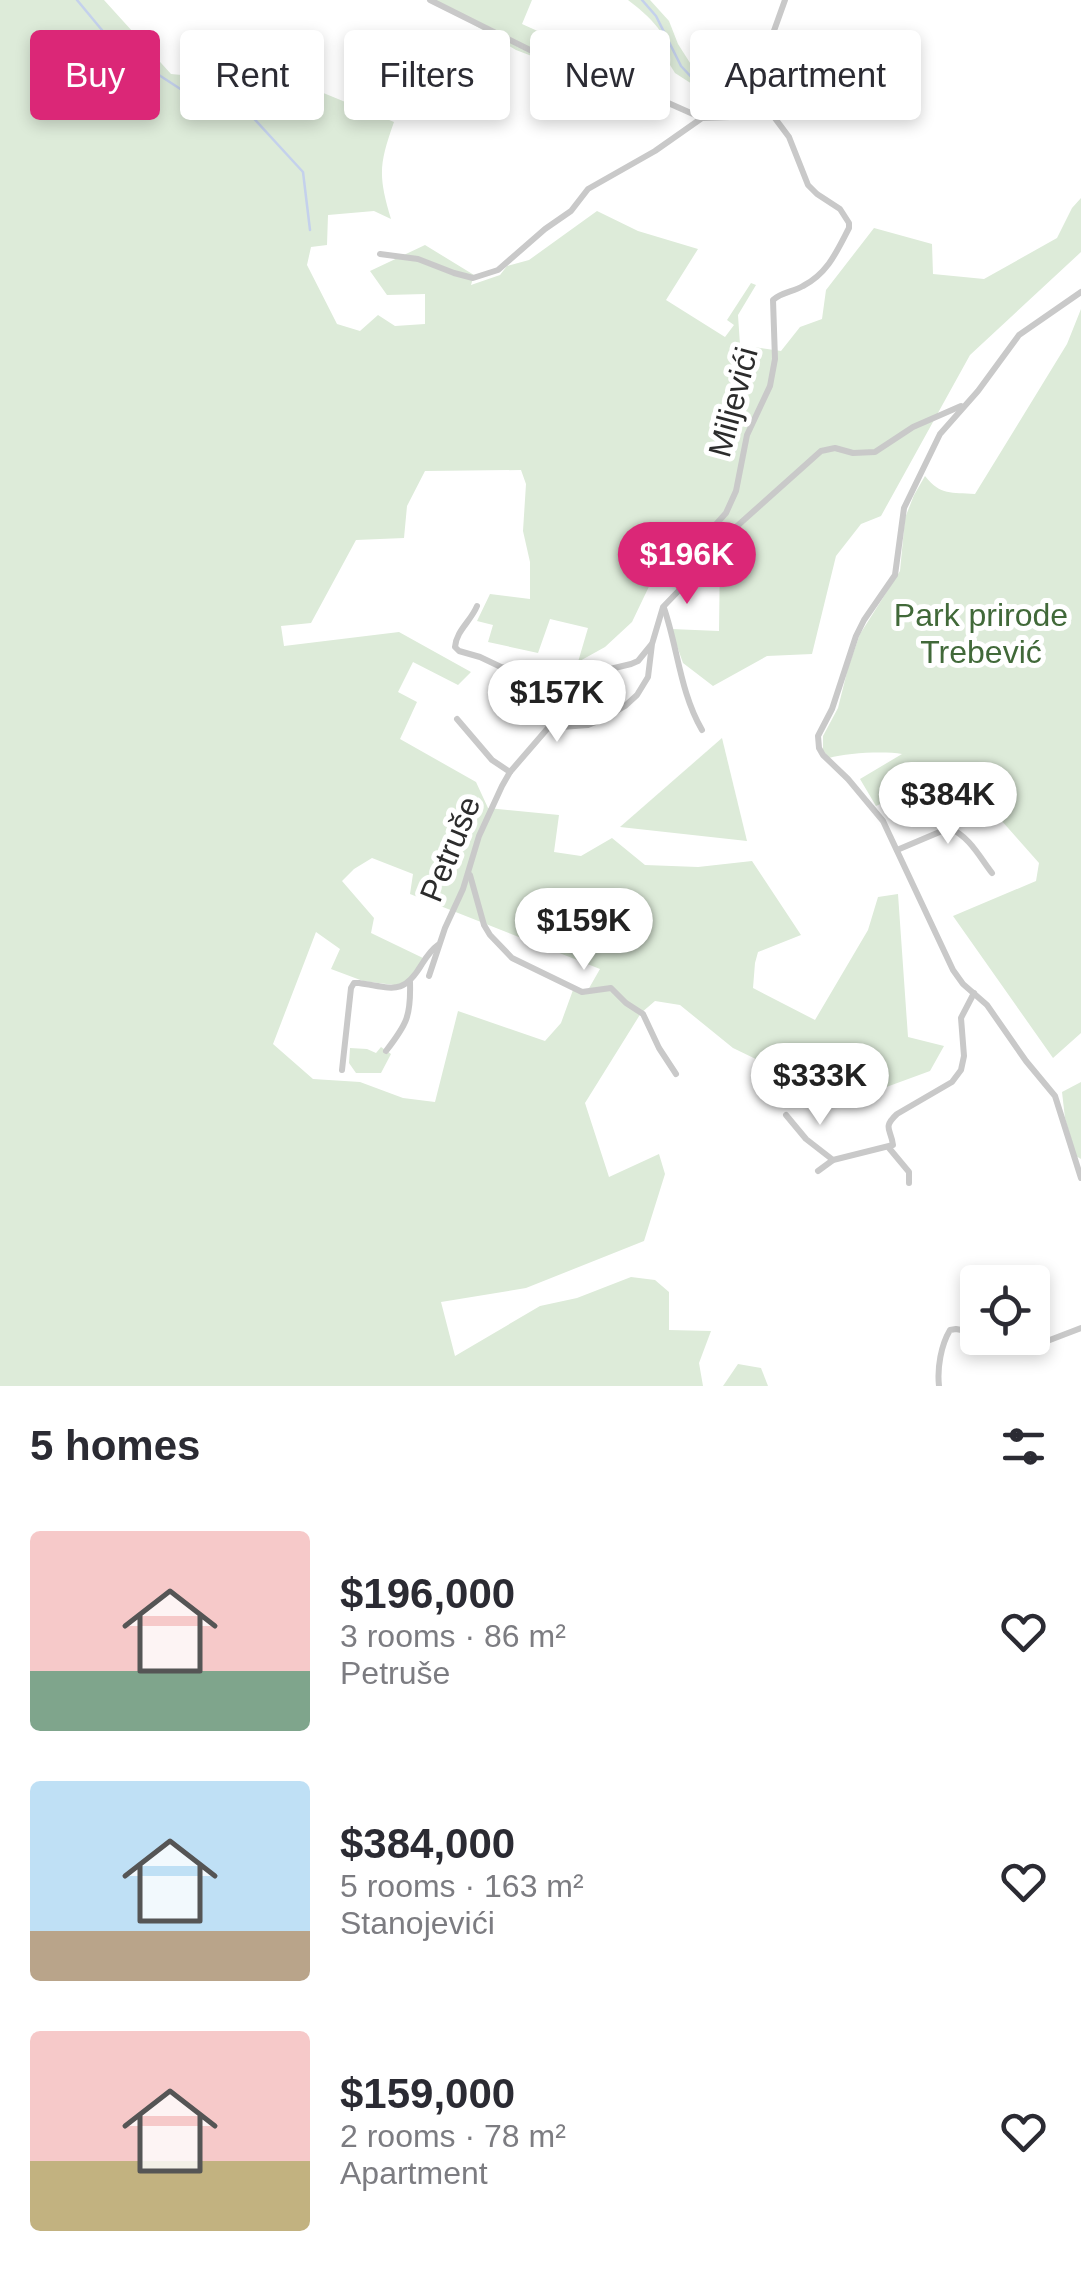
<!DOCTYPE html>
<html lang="en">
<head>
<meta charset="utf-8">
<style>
	:root { --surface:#fff; --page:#f7f7f7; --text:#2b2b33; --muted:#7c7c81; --accent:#db2777 }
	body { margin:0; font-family:Arial,sans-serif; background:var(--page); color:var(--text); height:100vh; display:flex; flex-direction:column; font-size:38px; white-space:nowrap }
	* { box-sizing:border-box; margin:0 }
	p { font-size:32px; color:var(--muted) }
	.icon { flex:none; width:55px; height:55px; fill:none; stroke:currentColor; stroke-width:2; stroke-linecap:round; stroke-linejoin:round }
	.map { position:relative; height:1386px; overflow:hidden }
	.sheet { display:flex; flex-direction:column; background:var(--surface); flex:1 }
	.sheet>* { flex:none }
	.hud { position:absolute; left:30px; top:30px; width:1022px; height:90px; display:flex; gap:20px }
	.controls { position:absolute; left:960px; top:1265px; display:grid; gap:20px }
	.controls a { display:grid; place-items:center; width:90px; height:90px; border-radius:10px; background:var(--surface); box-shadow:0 5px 15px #0003; font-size:50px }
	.price { position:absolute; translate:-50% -85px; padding:0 22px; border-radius:35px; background:#fff; color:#222; font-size:32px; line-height:65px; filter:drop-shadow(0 2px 5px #0008) }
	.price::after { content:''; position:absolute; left:50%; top:60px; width:30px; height:22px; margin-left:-15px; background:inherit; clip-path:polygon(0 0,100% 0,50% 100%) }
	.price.current { background:var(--accent); color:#fff }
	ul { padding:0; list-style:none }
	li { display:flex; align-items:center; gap:30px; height:250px; padding:0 30px }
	li span { display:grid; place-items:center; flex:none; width:280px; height:200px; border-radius:10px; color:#555 }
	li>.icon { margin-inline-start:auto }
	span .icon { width:120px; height:120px; fill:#fffc; stroke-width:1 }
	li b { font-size:42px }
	h2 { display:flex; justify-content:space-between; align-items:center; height:120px; padding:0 30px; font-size:42px }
	.chip { padding:0 35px; border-radius:10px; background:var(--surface); box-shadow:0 5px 15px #0003; font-size:35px; line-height:90px }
	.chip.current { background:var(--accent); color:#fff }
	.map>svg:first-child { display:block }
</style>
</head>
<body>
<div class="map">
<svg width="1081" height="1386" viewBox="0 0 1081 1386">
	<rect width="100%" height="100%" fill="#fff"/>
	<!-- green -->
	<g fill="#ddebd9" fill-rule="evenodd">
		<path d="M0,0H104L171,74L214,78L246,97L312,103L321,92L394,122C379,164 378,176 391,219L374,211L328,215L327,245L311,247L307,265L337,324L360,331L378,315L395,326L425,324V294L387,295L370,271L425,245L474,275L471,285L500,275L507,266L529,260L597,211L638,231L698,249L666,300L725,337L734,325L727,320L751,283L756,285L738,315L740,345L781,351L800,327L822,319L826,290L874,228L932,244L933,274L984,279L1057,238L1072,208L1081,198V252L970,355L881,516L861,524L836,556L812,654L767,656L713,686L683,663L671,629L719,631L720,554L676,530L632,622L605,647L578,662L588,628L550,619L538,653L488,642L493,625L477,621L490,594L530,599V562L523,531L526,484L521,470L425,471L407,506L404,538L356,540L311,623L281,626L284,646L399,632L471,672L458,685L413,662L398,692L417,702L400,739L476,782L488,808L559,815L554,852L581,856L612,838L645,865L698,867L752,861L801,935L758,952L755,963L753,988L815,1020L868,930L878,897L898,894L908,1037L944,1046L930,1071L870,1093L854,1053L789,1075L733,1048L680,1005L655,1001L641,1013L585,1103L609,1177L659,1154L665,1174L644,1241L526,1288L441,1302L455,1356L540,1306L577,1298L631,1277L655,1280L669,1292V1330L711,1331L699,1363L703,1386H0ZM372,858L413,874L410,894L600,969L588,990H573L561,1023L545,1041L458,1011L435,1102L403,1098L360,1082L313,1079L273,1044L316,932L340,949L331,969L363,981L402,986L412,977L423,958L371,933L374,918L342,881L354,869Z"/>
		<path d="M433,0H532L522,24L562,42L563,68L516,50Z"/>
		<path d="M628,0H650L669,21L678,44L692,66L741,92L737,113L675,73L670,65C674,38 648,15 628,0Z"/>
		<path d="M1081,309V1033L1053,1058L953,916L1036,881L1039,863L970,785L923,784L876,806L860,779L902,754C884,751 846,753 829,758L823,750V736L838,708L848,668L860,634L900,571L905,518L914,495L925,476C941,496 951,492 975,494L1067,344Z"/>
		<path d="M722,738L747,841L620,827Z"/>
		<path d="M381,1047L391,1054L381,1073H356L349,1063L350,1048L367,1049L376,1053Z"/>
		<path d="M1081,1082V1159L1076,1156L1065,1118L1062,1092Z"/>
		<path d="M738,1364L761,1368L768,1386H723Z"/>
	</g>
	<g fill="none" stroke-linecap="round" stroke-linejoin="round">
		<!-- stream -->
		<g stroke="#c4d1ec" stroke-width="2.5">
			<path d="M77,0L116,47L185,92L247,111L303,172L310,230"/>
			<path d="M642,0L656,16L681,66L695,81L736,105"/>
		</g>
		<!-- minor -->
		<g stroke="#c9c9c9" stroke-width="6">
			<path d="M430,0L542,56L573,68L585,69L602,65L632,69L644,75L666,102L702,118"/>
			<path d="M380,254L418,259L454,273L473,278L498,270L545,229L571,211L588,189L655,151L702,118L730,117L741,113L745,108L753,79L766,53L785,0"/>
			<path d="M1081,292L1019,335L978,391L940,434L904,508L895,575L864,620L856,636L832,709L818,736L819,748L823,755L848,779L883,821L953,970L963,984L987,1005L1026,1061L1055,1096L1081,1178"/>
			<path d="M698,561L821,451L835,448L853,453L875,452L913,427L961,406"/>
			<path d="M477,606C471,621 456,631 455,647L459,651L480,657L501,667L521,671L585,675L631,664L638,661L651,645"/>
			<path d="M664,608C678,649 680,692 702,730"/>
			<path d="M457,719L492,760L510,772"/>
			<path d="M897,850L949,828C969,836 979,856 992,873"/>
			<path d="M470,875L484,925L490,935L512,958L582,992L611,988L626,1003L643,1014L659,1048L676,1074"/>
			<path d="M429,976L445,928L463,889L479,836L502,786L510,772L548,728L588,725L601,720L625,706L637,695L648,677L652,644L663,607L687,582L698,561L701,541L726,513L736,491L747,435L770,386L775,359L773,300C782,292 793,292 803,286C828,273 837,251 849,228V223L840,209L817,194L808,185L789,137L771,113L756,74"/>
			<path d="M386,1051C407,1024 411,1016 410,982"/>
			<path d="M342,1070L351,988L354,983H359C393,988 403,996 422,964C427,956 431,950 438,945"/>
			<path d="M786,1115L806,1139L833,1160"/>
			<path d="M889,1148L909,1172V1183"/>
			<path d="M818,1171L833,1160L893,1145C891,1129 882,1128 897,1114L952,1082L961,1070L964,1056L961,1018L974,993"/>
			<path d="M996,1338L1042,1343L1081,1328"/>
			<path d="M939,1386C937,1368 941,1345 950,1330L956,1329L978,1333"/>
		</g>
	</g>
	<g text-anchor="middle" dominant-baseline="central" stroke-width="10" stroke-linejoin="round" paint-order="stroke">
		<!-- street labels -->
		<g font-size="32" fill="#2c2c2c" stroke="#fff">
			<text transform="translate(733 402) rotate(-75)">Miljevići</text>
			<text transform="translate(450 849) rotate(-68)">Petruše</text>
		</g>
		<!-- park labels -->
		<g font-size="32" fill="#416939" stroke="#fff">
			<text x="981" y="615">Park prirode<tspan x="981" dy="37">Trebević</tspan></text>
		</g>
	</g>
</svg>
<div class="controls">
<a><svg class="icon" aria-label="locate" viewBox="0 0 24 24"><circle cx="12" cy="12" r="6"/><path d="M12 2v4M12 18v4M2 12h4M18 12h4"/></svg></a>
</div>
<b class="price current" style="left:687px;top:607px">$196K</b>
<b class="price" style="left:557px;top:745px">$157K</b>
<b class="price" style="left:948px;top:847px">$384K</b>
<b class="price" style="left:584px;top:973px">$159K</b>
<b class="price" style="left:820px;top:1128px">$333K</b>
<div class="hud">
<a class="chip current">Buy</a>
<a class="chip">Rent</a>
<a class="chip">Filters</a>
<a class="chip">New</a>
<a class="chip">Apartment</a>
</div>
</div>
<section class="sheet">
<h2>5 homes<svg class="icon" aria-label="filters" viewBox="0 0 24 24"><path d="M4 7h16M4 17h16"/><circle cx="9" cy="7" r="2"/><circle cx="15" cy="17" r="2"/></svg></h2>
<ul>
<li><span style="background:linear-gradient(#f6c9c9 70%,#7fa58c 0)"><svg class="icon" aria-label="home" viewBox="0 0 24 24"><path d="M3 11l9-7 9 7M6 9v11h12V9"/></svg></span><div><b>$196,000</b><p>3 rooms · 86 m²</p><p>Petruše</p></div><svg class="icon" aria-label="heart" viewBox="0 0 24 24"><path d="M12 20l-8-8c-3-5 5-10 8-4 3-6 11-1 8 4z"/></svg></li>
<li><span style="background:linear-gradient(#bfe0f5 75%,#b9a48a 0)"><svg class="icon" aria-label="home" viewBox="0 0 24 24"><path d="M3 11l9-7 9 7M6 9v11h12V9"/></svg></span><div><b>$384,000</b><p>5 rooms · 163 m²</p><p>Stanojevići</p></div><svg class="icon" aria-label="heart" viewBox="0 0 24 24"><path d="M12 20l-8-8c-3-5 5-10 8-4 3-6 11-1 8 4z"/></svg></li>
<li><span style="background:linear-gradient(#f6c9c9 65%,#c2b280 0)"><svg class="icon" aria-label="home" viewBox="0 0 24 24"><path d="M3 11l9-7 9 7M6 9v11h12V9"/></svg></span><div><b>$159,000</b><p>2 rooms · 78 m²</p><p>Apartment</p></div><svg class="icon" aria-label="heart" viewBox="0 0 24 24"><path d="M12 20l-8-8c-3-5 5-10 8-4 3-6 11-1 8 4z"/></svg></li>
</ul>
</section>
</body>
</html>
